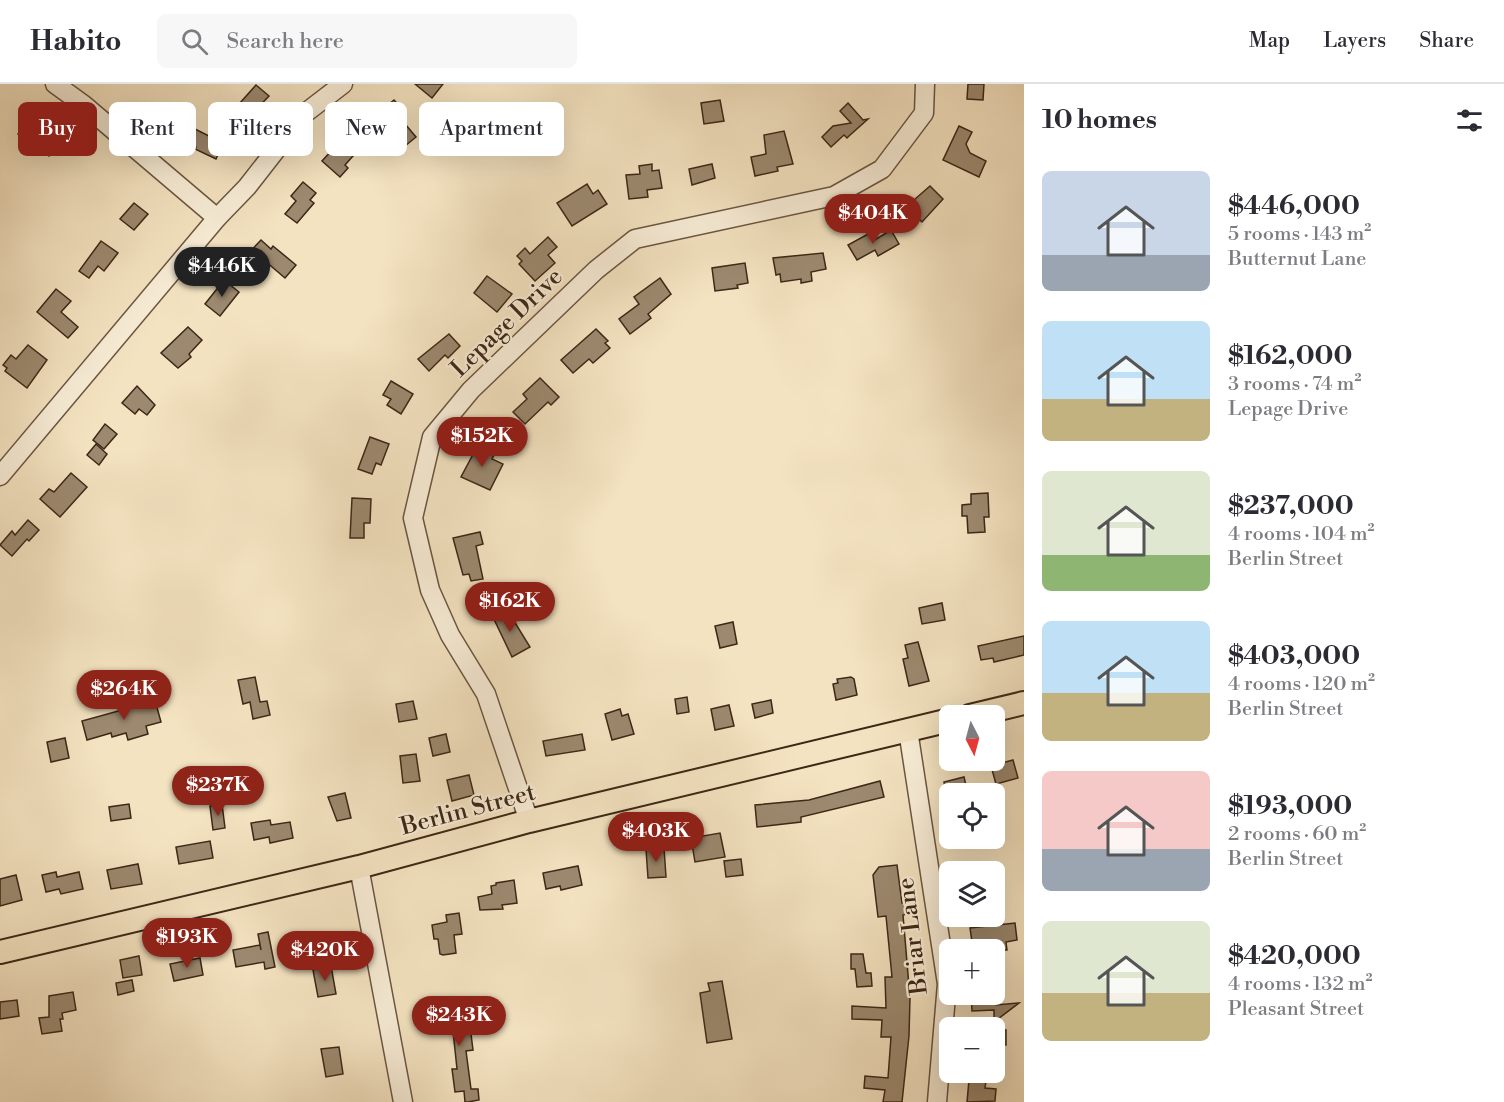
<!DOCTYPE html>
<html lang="en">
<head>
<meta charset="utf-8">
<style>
	:root { --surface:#fff; --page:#f7f7f7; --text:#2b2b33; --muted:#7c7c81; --line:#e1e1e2; --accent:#8f2418 }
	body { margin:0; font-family:"Libre Bodoni",serif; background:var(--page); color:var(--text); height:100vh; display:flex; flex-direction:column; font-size:22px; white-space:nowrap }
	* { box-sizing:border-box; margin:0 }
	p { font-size:20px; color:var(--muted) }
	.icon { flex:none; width:33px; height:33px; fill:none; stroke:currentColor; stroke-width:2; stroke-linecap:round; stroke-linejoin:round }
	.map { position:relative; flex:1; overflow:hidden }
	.panel { display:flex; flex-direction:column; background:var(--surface); width:480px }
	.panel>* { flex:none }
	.top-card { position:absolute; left:18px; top:18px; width:570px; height:54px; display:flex; gap:12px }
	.needle { width:39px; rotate:174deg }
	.buttons { position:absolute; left:939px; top:621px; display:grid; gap:12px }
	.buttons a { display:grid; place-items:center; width:66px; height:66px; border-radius:9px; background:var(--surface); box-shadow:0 6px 24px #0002; font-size:30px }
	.price { position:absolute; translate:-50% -51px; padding:0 14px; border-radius:21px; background:var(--accent); color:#fff; font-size:20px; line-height:39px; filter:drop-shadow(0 2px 3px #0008) }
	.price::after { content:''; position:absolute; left:50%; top:36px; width:18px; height:14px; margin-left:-9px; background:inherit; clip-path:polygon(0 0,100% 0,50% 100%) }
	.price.current { background:#222; color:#fff }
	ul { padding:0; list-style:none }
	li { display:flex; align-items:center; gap:18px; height:150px; padding:0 18px }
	li span { display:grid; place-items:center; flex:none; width:168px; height:120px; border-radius:9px; color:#555 }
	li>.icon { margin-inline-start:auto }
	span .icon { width:72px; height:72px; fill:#fffc; stroke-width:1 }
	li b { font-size:26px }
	h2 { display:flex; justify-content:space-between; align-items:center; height:72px; padding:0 18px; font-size:26px }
	.pill { padding:0 21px; border-radius:9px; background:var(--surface); box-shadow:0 6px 24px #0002; font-size:21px; line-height:54px }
	.pill.current { background:var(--accent); color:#fff }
	header { display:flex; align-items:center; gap:36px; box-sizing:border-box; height:84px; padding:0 30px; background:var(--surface); border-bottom:2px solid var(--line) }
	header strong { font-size:28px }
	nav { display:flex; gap:33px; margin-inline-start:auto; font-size:21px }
	.search { width:420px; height:54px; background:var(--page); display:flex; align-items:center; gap:15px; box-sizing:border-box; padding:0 21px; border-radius:9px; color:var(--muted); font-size:22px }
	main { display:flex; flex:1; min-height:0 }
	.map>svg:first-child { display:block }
</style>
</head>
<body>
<header>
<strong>Habito</strong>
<div class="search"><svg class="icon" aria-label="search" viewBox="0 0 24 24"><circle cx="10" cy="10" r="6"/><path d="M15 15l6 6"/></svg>Search here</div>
<nav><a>Map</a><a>Layers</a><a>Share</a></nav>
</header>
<main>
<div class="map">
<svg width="1024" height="1018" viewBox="0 0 1024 1018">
	<rect width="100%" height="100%" fill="#f4e3c1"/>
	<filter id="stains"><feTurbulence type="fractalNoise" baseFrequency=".00333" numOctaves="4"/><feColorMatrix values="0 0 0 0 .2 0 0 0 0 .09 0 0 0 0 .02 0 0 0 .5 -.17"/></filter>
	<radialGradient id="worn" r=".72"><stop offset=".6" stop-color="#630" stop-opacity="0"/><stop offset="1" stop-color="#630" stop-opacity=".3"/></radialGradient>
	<!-- building -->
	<g fill="#9c896f" stroke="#3d2717" stroke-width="1.5">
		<path d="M415,0H443L432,14Z"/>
		<path d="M968,0H984L983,16L967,15Z"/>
		<path d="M256,1L269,12L243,39L231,29Z"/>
		<path d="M394,16L406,29L400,34L416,53L405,62L377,30Z"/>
		<path d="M720,16L724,37L704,40L701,19Z"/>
		<path d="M848,19L863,36L868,35L849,52L847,54L844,51L831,63L822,53L833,42L851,39L840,27Z"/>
		<path d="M31,34L60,58L49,72L18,50Z"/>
		<path d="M959,42L972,48L966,60L970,69L986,77L979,93L943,76Z"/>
		<path d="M195,45L223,59L216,75L195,65L196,63L189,59Z"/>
		<path d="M784,47L793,80L777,83L778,87L755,92L751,73L766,70L764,51Z"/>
		<path d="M345,52L360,64L345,81L348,84L340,93L322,77Z"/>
		<path d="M652,80V87L659,86L662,104L647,106L648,113L629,115L626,91L640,90L639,82Z"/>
		<path d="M712,80L715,94L692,101L689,85Z"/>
		<path d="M303,98L316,109L310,116L314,119L297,139L285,130L296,117L291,112Z"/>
		<path d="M587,100L593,110L598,106L607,120L572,142L557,119Z"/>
		<path d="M930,102L943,115L922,138L906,123Z"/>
		<path d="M134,119L148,130L134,146L120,135Z"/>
		<path d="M891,146L899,160L878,172L875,166L857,176L848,161L868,150L873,157Z"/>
		<path d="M548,153L557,163L548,171L555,179L535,197L519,180L522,177L517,172L525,164L530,170Z"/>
		<path d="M261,156L271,165L273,162L296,181L285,194L265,177L259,184L245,173Z"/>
		<path d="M101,157L118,169L104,187L98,182L89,194L79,187Z"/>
		<path d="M823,169L826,185L811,188L812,197L801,199V195L781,198L780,190L776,191L773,174Z"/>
		<path d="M745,179L748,199L737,201L738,204L715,207L712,184Z"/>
		<path d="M487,192L512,210L497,228L474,209Z"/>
		<path d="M660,194L671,210L648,230L651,234L630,250L619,235L639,220L634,213Z"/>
		<path d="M224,196L239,208L220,232L205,220Z"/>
		<path d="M56,205L71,217L61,228L78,243L68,254L37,228Z"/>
		<path d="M188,243L202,256L189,270L191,273L178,284L161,269Z"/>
		<path d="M596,245L608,257L605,259L610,264L593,279L589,275L573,289L561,276Z"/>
		<path d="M449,250L460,262L448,274L445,271L429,287L418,275Z"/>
		<path d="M28,261L47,276L27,304L5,287L7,284L3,281L11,271L16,275Z"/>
		<path d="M540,294L559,313L551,321L548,318L525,340L513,328L527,315L523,310Z"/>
		<path d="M391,297L413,310L401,330L387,321L391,315L383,311Z"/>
		<path d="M137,302L155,321L147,331L139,325L135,330L122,319Z"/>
		<path d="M105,340L117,350L104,365L93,356Z"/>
		<path d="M370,353L389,360L381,381L376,379L372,390L358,385Z"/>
		<path d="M96,360L107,370L99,381L87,371Z"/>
		<path d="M478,361L495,369L492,375L503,380L490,406L461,393Z"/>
		<path d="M71,389L87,403L60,433L40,415L49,405L54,408Z"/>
		<path d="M988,409L989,433H984L985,448L968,449L967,432H962V421L971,420V410Z"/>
		<path d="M352,414L371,415L370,439H364V454H350Z"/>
		<path d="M28,436L39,446L29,457L27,455L12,472L0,461L12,447L15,451Z"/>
		<path d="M480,448L483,460L476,462L483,495L471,497L469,490L463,491L453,454Z"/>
		<path d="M942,519L945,536L922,540L919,524Z"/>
		<path d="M506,524L530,563L512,573L492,531Z"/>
		<path d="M733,538L737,560L720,564L715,542Z"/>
		<path d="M1024,552V571L994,578L993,574L981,576L978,562Z"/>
		<path d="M918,558L929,597L909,602L903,575L908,574L905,561Z"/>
		<path d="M255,593L260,618L267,617L270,631L253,635L250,618L243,620L238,596Z"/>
		<path d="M851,593L854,595L857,611L836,616L833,600L838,599L837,595Z"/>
		<path d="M136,611L140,624L156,620L161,638L146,642L148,650L128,656L126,649L112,653L111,649L87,656L82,637L122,626L119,615Z"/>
		<path d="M687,613L689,628L677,630L675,615Z"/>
		<path d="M771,616L773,629L755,634L752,620Z"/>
		<path d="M413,617L417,635L399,638L396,620Z"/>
		<path d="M729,621L734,642L715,646L711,625Z"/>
		<path d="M620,625L622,632L628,630L634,650L612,656L605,630Z"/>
		<path d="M446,650L450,668L433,672L429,654Z"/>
		<path d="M582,650L585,666L546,672L543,657Z"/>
		<path d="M65,654L69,674L51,678L47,658Z"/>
		<path d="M416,670L420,697L403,699L400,672Z"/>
		<path d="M1013,676L1018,694L996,700L991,682Z"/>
		<path d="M469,691L474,711L452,717L447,696Z"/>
		<path d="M964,693L968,710H946L944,698Z"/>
		<path d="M880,697L884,713L801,733V738L757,743L755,721L809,716Z"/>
		<path d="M345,709L351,734L337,737L328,713Z"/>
		<path d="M129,720L131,734L111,737L109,723Z"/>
		<path d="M222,720L225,744L213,746L210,722Z"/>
		<path d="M270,736L271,741L290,738L293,754L270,759L269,753L254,756L251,739Z"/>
		<path d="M720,749L725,773L695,778L691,754Z"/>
		<path d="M210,757L213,774L179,780L176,763Z"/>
		<path d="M664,764L666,793L648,794L646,765Z"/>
		<path d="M741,775L743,791L726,793L724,777Z"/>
		<path d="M138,780L142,800L111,805L107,786Z"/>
		<path d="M897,781L902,819H906L907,830L903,831L910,914L909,952L902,1018H883L885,1006L864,1004L865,992L888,994L891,953H881L882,936L852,935V922L886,924L885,893H892L886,832L878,833L873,791L879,783Z"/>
		<path d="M578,782L582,801L561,806L560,802L546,805L543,789Z"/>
		<path d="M56,788L57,793L79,788L83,805L61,810L59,805L46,808L42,791Z"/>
		<path d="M16,791L22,816L0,822V795Z"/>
		<path d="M514,796L517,819L502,821L503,825L480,826L478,813L492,810L491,802L496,801V799Z"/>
		<path d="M459,829L462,850L454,851L456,869L443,871L440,870L438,855H434L432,841L447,838L446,831Z"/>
		<path d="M1015,839L1017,856L1006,858L1007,866H981L980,857L972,858L970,844Z"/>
		<path d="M268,848L275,883L265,885L264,878L236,883L233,866L260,861L261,866L258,850Z"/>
		<path d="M851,870H863L866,889H871L872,902L857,903L855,885H851Z"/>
		<path d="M139,872L142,891L123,894L120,876Z"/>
		<path d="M200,874L203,891L174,897L170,880Z"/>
		<path d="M331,882L336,910L318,913L313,886Z"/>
		<path d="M132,896L134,907L118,911L116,899Z"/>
		<path d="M722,897L732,955L707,959L700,909L710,907L708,899Z"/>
		<path d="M73,908L76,926L62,929L63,935H60L62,947L42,950L39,934L49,933V912Z"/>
		<path d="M971,910H996V921L1019,919L994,938V926L972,927Z"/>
		<path d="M17,916L19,932L0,935V918Z"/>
		<path d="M462,917L466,950H471L473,966L466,967L471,1005H478L479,1016L468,1018H465L464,1007L455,1008L452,985H457L453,947L442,949L438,920Z"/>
		<path d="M994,945L1006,946V961L994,960Z"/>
		<path d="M339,963L343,990L326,993L321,965Z"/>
		<path d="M969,996L986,997L985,1004L996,1005L995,1017L967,1018Z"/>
	</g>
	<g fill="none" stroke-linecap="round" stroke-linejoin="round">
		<defs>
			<g id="minor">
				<path d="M55,0L84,21L217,134"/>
				<path d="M0,392L217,134L247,103L304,30L343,0"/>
				<path d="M908,646L947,900L937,1018"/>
				<path d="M529,737L486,610L450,551L430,506L413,434L432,353L471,306L596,186L635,155L834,112L882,85L924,29L925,0"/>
				<path d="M359,783L403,1018"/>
			</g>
			<g id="major">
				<path d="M970,632L1024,619"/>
				<path d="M0,868L359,783L529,737L950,636"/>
			</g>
		</defs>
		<!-- minor casing -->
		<use href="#minor" stroke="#6b5642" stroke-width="21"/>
		<!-- major casing -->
		<use href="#major" stroke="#3d2717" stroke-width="26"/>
		<!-- minor -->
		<use href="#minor" stroke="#f8edd7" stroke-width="18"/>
		<!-- major -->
		<use href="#major" stroke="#f4e3c1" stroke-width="22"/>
	</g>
	<g text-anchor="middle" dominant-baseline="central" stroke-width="4.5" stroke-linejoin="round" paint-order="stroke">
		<!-- street labels -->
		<g font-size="24" fill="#3d2717" stroke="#f8edd7">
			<text transform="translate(507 239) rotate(-44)">Lepage Drive</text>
			<text transform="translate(468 726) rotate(-15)">Berlin Street</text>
			<text transform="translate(913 852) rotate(-97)">Briar Lane</text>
		</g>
	</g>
	<rect width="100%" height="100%" filter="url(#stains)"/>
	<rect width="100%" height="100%" fill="url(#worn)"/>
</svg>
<div class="buttons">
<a><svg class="needle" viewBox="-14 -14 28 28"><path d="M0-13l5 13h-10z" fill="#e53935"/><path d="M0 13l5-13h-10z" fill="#7c7c81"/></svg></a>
<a><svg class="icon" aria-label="locate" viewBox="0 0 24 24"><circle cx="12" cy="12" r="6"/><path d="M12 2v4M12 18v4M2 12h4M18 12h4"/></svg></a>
<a><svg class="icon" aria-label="layers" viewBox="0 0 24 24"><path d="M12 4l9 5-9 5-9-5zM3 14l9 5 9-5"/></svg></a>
<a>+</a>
<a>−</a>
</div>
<b class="price" style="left:873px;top:161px">$404K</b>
<b class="price current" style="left:222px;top:214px">$446K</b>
<b class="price" style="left:482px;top:384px">$152K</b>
<b class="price" style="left:510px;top:549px">$162K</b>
<b class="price" style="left:124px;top:637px">$264K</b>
<b class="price" style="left:218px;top:733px">$237K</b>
<b class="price" style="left:656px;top:779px">$403K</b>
<b class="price" style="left:187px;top:885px">$193K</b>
<b class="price" style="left:325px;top:898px">$420K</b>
<b class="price" style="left:459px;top:963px">$243K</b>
<div class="top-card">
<a class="pill current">Buy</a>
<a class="pill">Rent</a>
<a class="pill">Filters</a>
<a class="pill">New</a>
<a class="pill">Apartment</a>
</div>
</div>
<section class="panel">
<h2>10 homes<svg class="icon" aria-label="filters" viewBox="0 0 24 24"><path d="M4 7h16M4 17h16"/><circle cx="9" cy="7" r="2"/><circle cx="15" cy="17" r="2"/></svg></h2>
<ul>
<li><span style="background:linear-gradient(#c9d6e8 70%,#9aa5b1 0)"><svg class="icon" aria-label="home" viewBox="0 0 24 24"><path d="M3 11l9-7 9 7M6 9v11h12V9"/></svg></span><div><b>$446,000</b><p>5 rooms · 143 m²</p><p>Butternut Lane</p></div></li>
<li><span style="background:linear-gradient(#bfe0f5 65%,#c2b280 0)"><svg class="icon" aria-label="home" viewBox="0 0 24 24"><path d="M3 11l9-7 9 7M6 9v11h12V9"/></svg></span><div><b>$162,000</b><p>3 rooms · 74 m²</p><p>Lepage Drive</p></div></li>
<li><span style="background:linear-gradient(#dfe7d0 70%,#8fb573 0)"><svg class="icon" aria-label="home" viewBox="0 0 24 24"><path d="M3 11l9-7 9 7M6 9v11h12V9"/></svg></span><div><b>$237,000</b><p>4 rooms · 104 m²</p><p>Berlin Street</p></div></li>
<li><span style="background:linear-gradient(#bfe0f5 60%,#c2b280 0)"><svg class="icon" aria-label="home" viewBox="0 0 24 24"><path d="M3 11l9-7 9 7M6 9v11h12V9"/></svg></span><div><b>$403,000</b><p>4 rooms · 120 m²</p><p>Berlin Street</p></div></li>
<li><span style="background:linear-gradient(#f6c9c9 65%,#9aa5b1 0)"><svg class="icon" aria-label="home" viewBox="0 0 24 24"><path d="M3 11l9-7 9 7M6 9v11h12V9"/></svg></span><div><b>$193,000</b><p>2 rooms · 60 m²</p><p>Berlin Street</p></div></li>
<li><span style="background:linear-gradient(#dfe7d0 60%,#c2b280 0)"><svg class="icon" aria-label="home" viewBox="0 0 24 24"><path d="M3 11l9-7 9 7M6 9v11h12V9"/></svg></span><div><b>$420,000</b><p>4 rooms · 132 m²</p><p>Pleasant Street</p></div></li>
</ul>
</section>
</main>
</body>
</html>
